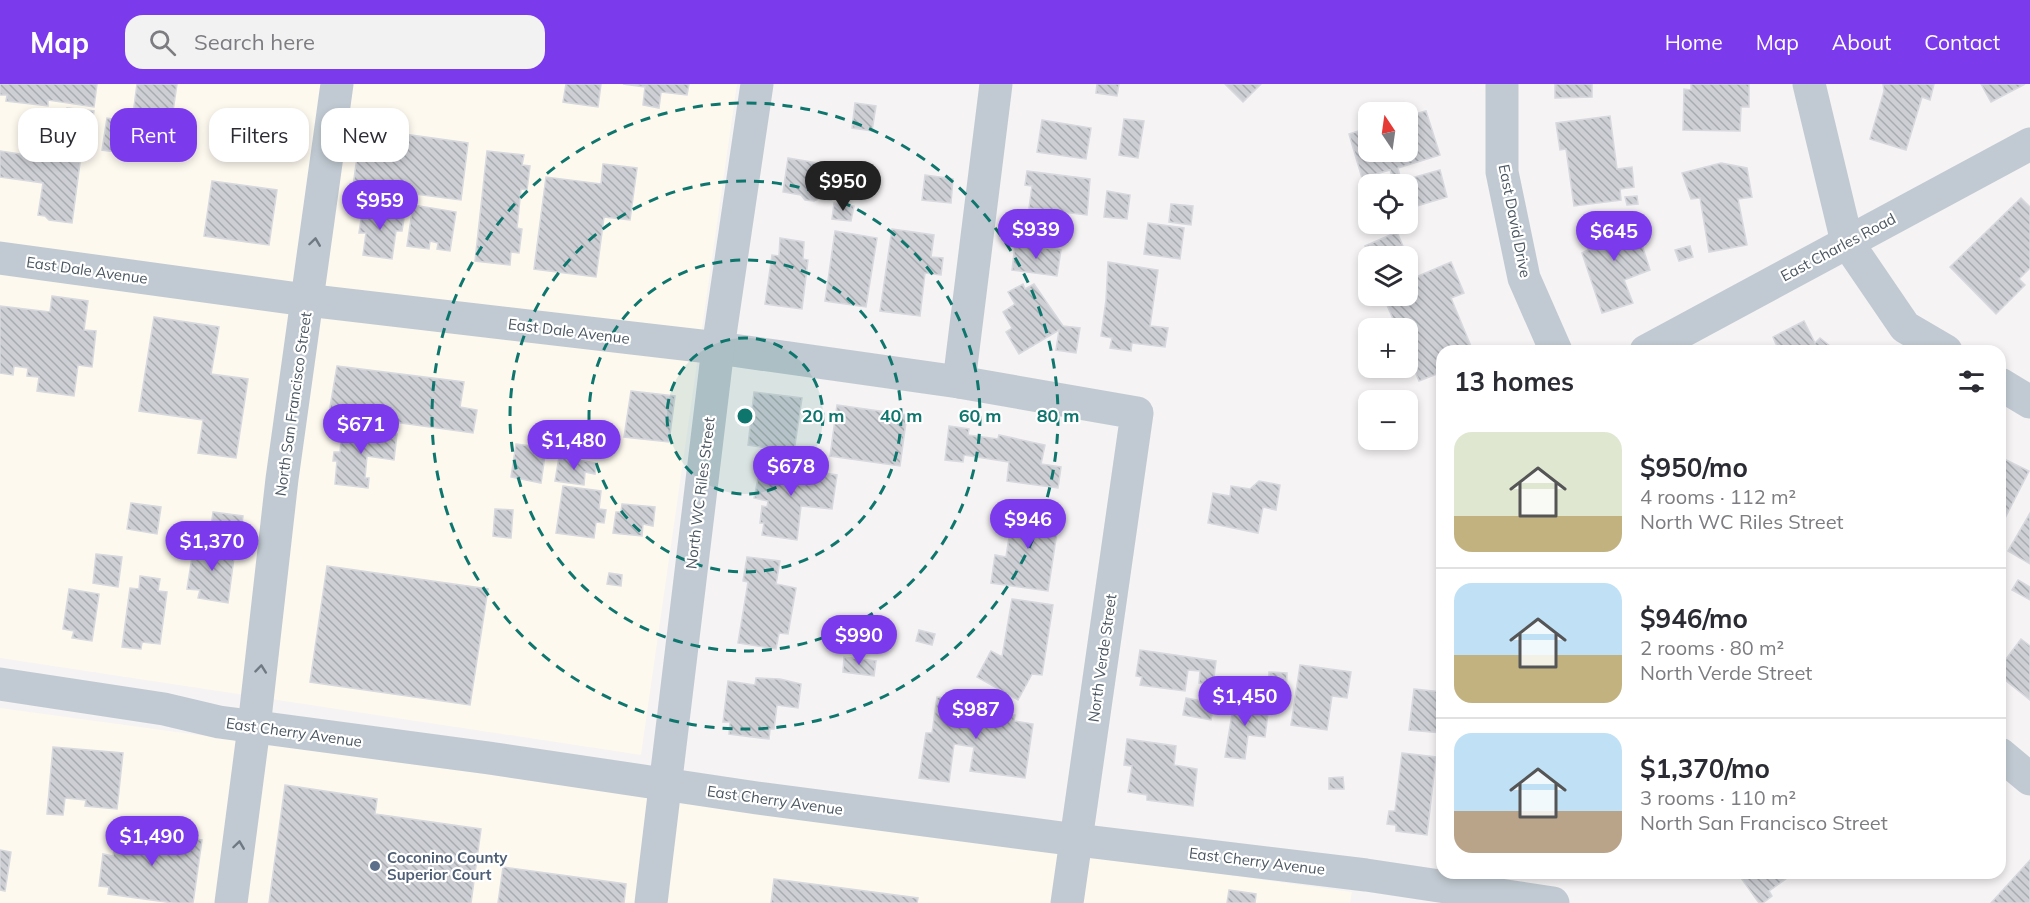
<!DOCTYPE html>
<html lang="en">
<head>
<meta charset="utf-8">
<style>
	:root { --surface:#fff; --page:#f2f2f3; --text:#2b2b33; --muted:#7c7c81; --line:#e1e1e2; --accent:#7c3aed }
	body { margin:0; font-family:Mulish,sans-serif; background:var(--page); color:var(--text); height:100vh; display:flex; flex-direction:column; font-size:22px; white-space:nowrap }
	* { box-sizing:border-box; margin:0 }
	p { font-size:20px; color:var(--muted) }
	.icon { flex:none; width:33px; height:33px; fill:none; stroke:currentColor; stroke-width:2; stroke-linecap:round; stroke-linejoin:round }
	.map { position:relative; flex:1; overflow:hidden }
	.panel { position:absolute; left:1436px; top:261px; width:570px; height:534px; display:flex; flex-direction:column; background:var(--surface); border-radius:18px; box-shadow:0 3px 9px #0003 }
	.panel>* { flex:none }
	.guide { position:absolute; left:18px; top:24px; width:570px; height:54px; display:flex; gap:12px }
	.needle { width:39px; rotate:347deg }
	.controls { position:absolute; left:1358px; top:18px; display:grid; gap:12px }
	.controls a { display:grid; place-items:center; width:60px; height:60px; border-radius:12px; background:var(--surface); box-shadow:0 3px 9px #0003; font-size:30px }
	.price { position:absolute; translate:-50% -51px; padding:0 14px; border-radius:21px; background:var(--accent); color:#fff; font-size:20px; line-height:39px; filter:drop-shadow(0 2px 3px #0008) }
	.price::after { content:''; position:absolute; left:50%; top:36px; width:18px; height:14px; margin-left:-9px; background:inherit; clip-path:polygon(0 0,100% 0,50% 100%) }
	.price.selected { background:#222; color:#fff }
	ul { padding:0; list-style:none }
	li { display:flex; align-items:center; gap:18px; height:150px; padding:0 18px }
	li+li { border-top:2px solid var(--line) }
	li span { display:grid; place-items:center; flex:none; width:168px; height:120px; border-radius:18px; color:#555 }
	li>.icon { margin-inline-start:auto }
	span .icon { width:72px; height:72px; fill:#fffc; stroke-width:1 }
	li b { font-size:26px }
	h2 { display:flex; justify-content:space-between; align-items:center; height:72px; padding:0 18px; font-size:26px }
	.tag { padding:0 21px; border-radius:18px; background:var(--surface); box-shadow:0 3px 9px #0003; font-size:21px; line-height:54px }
	.tag.selected { background:var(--accent); color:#fff }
	header { display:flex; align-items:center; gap:36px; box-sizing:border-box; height:84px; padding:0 30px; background:var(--accent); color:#fff }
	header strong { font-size:28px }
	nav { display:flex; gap:33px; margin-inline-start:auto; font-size:21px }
	.search { width:420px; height:54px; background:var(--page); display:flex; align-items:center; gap:15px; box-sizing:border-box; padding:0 21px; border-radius:18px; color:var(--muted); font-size:22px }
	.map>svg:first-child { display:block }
</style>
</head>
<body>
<header>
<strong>Map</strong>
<div class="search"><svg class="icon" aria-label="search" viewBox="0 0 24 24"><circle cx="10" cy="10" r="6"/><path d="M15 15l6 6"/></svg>Search here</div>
<nav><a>Home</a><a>Map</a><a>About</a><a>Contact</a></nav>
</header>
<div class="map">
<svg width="2030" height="819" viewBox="0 0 2030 819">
	<defs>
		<pattern id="building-back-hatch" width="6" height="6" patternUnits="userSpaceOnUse" patternTransform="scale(1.5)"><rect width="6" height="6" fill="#cdcfd5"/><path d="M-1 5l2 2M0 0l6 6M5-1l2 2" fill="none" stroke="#a8abb0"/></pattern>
	</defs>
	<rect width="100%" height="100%" fill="#f5f3f3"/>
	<!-- commercial -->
	<g fill="#fdf9ef">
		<path d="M0,0H737L641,671L0,574Z"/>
		<path d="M0,624L1352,808L1350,819H0Z"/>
	</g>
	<!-- building -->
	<g fill="url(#building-back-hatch)" stroke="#d7d9de" stroke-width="1.5">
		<path d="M0,0H97L94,23L48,16V22L6,17L7,11H0Z"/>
		<path d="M137,0H177L166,75L102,66L107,34L132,38Z"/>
		<path d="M566,0H601L598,23L563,18Z"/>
		<path d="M623,0H689L687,11L661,8L659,24L643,21L645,3Z"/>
		<path d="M1097,0H1119L1117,12L1096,9Z"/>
		<path d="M1225,0H1261L1243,18Z"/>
		<path d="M1555,0H1592V13L1555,14Z"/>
		<path d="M1691,0H1749V23H1741L1740,47L1683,46L1684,5L1691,6Z"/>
		<path d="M1883,0H1934L1930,16L1922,13L1906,66L1870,55L1884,7Z"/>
		<path d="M1981,0H2025L1991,18Z"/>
		<path d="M855,19L876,22L872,47L852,44Z"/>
		<path d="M67,24L94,27L88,67L36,60L39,32L66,34Z"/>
		<path d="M1426,27L1440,71L1398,84L1401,97L1440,86L1447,113L1407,125V100H1389L1394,99L1390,86L1362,94L1349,50L1368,44V68H1407V32Z"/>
		<path d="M1610,32L1617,85L1632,83L1634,103L1620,105L1621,116L1574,122L1566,65L1560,66L1556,39Z"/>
		<path d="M1124,35L1144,37L1138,74L1119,71Z"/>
		<path d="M1042,36L1091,44L1086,75L1037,68Z"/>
		<path d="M361,44L468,59L461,116L353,102Z"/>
		<path d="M0,67L80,79L72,139L49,136L45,132L38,131L43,99L0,93Z"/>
		<path d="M487,67L524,71L522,81L530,82L527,106L521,105L517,144L522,145L519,169L511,168L510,181L475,177Z"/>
		<path d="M788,74L836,82L831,116L820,114L814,117L805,116L801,111L783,108Z"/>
		<path d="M1721,79L1747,84L1752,113L1738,115L1747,161L1709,168L1700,114L1691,115L1682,89Z"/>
		<path d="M603,80L637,84L630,136L604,133L596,193L534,185L546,93L601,100Z"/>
		<path d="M1027,87L1090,95L1087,131L1029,124L1032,102L1025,101Z"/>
		<path d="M925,91L953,95L951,119L922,116Z"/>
		<path d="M212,97L277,106L269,161L204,152Z"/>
		<path d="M1107,107L1130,111L1127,135L1104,133Z"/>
		<path d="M1637,112L1638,120L1627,121L1625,113Z"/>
		<path d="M2021,114L2030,123V184L2019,195L2025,201L1996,230L1950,183Z"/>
		<path d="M834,119L854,122L851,137L832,135Z"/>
		<path d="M1171,120L1193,122L1191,141L1169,138Z"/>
		<path d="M413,121L456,128L450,167L437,165L438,159L430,157L429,165L407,162Z"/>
		<path d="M363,122L405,128L402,147H396L392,175L363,171L366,149H359Z"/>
		<path d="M1633,133L1650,186L1624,196L1633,219L1602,229L1582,169L1588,166L1583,149Z"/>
		<path d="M1148,139L1184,144L1180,175L1144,170Z"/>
		<path d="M892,145L934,151L931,173L943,174L941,191L925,189L920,232L880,227Z"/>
		<path d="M835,147L877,154L866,223L825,217Z"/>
		<path d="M1397,148L1416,193L1451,178L1464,209L1451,214L1473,267H1442V288L1419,297L1407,268V244H1397L1383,212H1407V172H1369L1365,162Z"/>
		<path d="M780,154L804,158L803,175L808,176L802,225L765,220L772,171L779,172Z"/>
		<path d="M1015,160L1061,166L1057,192L1012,186Z"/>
		<path d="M1690,162L1693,173L1679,177L1675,166Z"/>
		<path d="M1108,178L1158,186L1150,242L1168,244L1165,263L1132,259L1131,267L1110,264L1112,254L1101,252L1106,216Z"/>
		<path d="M1023,200L1025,205L1034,200L1063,242L1080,244L1076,269L1056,266L1059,246L1019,270L1006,248L1012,244L1003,228L1015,220L1008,208Z"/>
		<path d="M52,212L88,217L84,246L96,247L92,283L78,281L74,312L37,307L39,293L27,292L28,284L14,282L13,291L0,289V222L50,228Z"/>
		<path d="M154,233L219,243L211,290L248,295L236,374L198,369L203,336L139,327Z"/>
		<path d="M1804,237L1815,259L1820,254L1836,267H1779L1773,253Z"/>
		<path d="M337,282L464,298L460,323L477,326L473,349L329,329Z"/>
		<path d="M631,307L675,312L669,358L624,353Z"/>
		<path d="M754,308L802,314L794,368L748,361Z"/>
		<path d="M837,321L907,331L900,382L830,372Z"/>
		<path d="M949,342L969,345L968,351L998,355L999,351L1045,361L1041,380L1061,383L1058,404L1007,397L1009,378L964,371L963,378L945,376Z"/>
		<path d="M342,344L397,350L394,376L367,372L365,394H369L368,404L335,400L337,377H333L334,368H340Z"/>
		<path d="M516,360L546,364L541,399L511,393Z"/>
		<path d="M559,373L597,379L595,390L585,388L584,401L555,397Z"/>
		<path d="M2000,373L2029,387L2003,438L2000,437Z"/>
		<path d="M761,380L837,391L832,425L801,422L797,456L762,451L764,439H760L762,422L767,423L768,417L754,414Z"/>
		<path d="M1259,397L1280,401L1276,426L1263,423L1258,449L1208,439L1213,409L1230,412L1231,402L1250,405Z"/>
		<path d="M563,402L601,407L599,425L606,426L604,439L596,438L594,454L556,449Z"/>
		<path d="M131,419L161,423L157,450L127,445Z"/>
		<path d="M622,420L655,423L653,442L643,440L642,452L613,449L616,428H621Z"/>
		<path d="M1010,422L1060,429L1048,507L991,499L995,471L1006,473L1009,453H1005Z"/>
		<path d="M495,425L513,426L511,454L493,452Z"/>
		<path d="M213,428L243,432L241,447L211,443Z"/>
		<path d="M2030,429V480L2008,467Z"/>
		<path d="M194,460L235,466L228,519L198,514L200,506L187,505Z"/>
		<path d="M96,470L122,473L118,503L93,499Z"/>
		<path d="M747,473L780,477L776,500L796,504L788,550L779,549L776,565L738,559L748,498L743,497Z"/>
		<path d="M327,482L488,505L470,621L310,598Z"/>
		<path d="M609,489L622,491L621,502L607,500Z"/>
		<path d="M140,492L160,495L158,507L167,508L160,560L142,558L141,565L122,563L130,504L139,505Z"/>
		<path d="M2018,496L2030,503V516L2012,506Z"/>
		<path d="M69,505L99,510L92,557L72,554L74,547L63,545Z"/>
		<path d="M1012,515L1053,521L1042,591L1032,590L1018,616L977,593L991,567L1002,573Z"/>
		<path d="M919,546L935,550L932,561L916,557Z"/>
		<path d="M2021,555L2030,562V616L2000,592V583Z"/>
		<path d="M1140,566L1216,577L1213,601L1199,599L1200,587L1188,586L1185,607L1140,601L1142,593L1136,592Z"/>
		<path d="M844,573L876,577L874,592L843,588Z"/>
		<path d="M1300,581L1351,588L1347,614L1332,612L1327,646L1291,641Z"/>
		<path d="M1269,588L1287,589L1286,614L1268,613Z"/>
		<path d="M756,594L780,595L801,600L798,624L777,621L774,645H770L769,655L729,650L730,638H723L728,597L755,601Z"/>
		<path d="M1414,605L1442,608V649L1409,646Z"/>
		<path d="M937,613L994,621L993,627L1015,631L1014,637L1033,640L1025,694L970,687L974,663L954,660L949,698L919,694L926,649H932Z"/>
		<path d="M1186,614L1214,619L1211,636L1183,631Z"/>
		<path d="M1234,618L1269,622L1265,653L1248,651L1245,675L1225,673Z"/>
		<path d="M1127,655L1176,662L1174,681L1197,685L1193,722L1147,716V711L1128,708L1132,682L1124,681Z"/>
		<path d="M53,663L123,669L117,725L85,722L86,716L65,714L63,731L47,730Z"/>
		<path d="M1402,669L1436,673L1427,751L1396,747V741L1387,740L1389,727H1395Z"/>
		<path d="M1343,693L1344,705H1329V694Z"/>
		<path d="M285,701L377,715L375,730L481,745L471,819H269Z"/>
		<path d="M117,745L202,756L193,819H173L108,810L109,803L99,802L103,770L113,772Z"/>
		<path d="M0,766L11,768L5,807L0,806Z"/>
		<path d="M2030,776V819H1991Z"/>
		<path d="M503,783L626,800L624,819H498Z"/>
		<path d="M1748,789H1794L1769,807L1772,812L1763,819H1759L1741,794Z"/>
		<path d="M774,795L918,814L917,819H771Z"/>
		<path d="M1229,806L1256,810L1255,819H1227Z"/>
	</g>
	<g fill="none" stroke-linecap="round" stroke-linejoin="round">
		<!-- minor -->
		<g stroke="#c1cad2" stroke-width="33">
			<path d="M1502,0V88L1524,194L1556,267"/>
			<path d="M1809,0L1847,158L1905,243L1946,267"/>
			<path d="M0,174L306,216L718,264L959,298L1137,329L1067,819"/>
			<path d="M1646,267L2030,60"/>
			<path d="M959,298L996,0"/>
			<path d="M2000,300L2030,318"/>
			<path d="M0,600L164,625L219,638L489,674L757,714L1077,756L1366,791L1553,819"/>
			<path d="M2000,670L2030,695"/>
			<path d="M231,819L254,643L282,395L337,0"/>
			<path d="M651,819L718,264L757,0"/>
		</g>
	</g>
	<!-- one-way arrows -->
	<defs><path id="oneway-chevron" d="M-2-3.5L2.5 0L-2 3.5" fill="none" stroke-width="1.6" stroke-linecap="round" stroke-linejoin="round" transform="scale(1.5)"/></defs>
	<g stroke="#6e7983">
		<use href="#oneway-chevron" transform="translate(315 158) rotate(-82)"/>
		<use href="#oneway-chevron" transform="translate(261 585) rotate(-84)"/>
		<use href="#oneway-chevron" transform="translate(239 761) rotate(-82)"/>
	</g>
	<!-- distance rings -->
	<circle cx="745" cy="332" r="78" fill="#0f766e" fill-opacity=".12"/>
	<g fill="none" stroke="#0f766e" stroke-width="3" stroke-dasharray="10 8">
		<circle cx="745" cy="332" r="78"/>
		<circle cx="745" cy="332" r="156"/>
		<circle cx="745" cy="332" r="235"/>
		<circle cx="745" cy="332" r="313"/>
	</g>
	<!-- markers -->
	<circle fill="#5c6f8a" stroke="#fff" stroke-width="2" cx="375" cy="782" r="6"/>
	<g text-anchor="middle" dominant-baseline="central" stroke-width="4.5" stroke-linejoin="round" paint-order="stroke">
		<!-- street labels -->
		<g font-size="15" fill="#4a5661" stroke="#fff">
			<text transform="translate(1515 137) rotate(79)">East David Drive</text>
			<text transform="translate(1838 163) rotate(-28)">East Charles Road</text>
			<text transform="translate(87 186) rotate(8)">East Dale Avenue</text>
			<text transform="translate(569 247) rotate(7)">East Dale Avenue</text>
			<text transform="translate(293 320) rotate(-82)">North San Francisco Street</text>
			<text transform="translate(700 409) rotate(-83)">North WC Riles Street</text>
			<text transform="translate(1102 574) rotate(-82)">North Verde Street</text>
			<text transform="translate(294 648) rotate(8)">East Cherry Avenue</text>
			<text transform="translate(775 716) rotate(8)">East Cherry Avenue</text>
			<text transform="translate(1257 777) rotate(7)">East Cherry Avenue</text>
		</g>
		<!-- service labels -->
		<g font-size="15" font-weight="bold" fill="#4e5e75" stroke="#fff" text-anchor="start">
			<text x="387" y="773">Coconino County<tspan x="387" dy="17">Superior Court</tspan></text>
		</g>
	</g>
	<circle cx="745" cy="332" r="9" fill="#0f766e" stroke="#fff" stroke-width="3"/>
	<g font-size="18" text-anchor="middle" font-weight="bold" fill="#0f766e" stroke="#fff" stroke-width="4.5" stroke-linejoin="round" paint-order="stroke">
		<text x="823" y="338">20 m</text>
		<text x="901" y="338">40 m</text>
		<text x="980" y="338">60 m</text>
		<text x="1058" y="338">80 m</text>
	</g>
</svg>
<div class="controls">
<a><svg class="needle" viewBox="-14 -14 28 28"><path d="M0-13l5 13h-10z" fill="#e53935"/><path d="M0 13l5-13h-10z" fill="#7c7c81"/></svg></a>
<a><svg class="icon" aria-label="locate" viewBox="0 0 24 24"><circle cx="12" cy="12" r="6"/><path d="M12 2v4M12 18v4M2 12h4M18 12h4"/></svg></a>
<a><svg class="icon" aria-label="layers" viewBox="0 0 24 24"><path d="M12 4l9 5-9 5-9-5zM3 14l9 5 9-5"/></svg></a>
<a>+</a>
<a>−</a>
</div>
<b class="price selected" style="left:843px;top:128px">$950</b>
<b class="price" style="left:380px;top:147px">$959</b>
<b class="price" style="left:1036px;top:176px">$939</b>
<b class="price" style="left:1614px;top:178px">$645</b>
<b class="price" style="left:361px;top:371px">$671</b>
<b class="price" style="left:574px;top:387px">$1,480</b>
<b class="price" style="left:791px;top:413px">$678</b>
<b class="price" style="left:1028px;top:466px">$946</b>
<b class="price" style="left:212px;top:488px">$1,370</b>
<b class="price" style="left:859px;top:582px">$990</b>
<b class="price" style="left:1245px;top:643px">$1,450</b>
<b class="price" style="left:976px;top:656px">$987</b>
<b class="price" style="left:152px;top:783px">$1,490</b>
<div class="guide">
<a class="tag">Buy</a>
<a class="tag selected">Rent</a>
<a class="tag">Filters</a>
<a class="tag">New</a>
</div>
<section class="panel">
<h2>13 homes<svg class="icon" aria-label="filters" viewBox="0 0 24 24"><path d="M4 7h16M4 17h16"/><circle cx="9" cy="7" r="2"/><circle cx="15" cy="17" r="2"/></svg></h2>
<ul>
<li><span style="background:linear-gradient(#dfe7d0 70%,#c2b280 0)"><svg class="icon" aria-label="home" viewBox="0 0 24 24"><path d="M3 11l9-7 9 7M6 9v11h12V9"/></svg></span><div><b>$950/mo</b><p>4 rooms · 112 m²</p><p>North WC Riles Street</p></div></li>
<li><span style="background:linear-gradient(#bfe0f5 60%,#c2b280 0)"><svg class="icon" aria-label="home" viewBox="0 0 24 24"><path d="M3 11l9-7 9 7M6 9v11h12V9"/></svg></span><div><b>$946/mo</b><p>2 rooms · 80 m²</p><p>North Verde Street</p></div></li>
<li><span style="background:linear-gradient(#bfe0f5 65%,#b9a48a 0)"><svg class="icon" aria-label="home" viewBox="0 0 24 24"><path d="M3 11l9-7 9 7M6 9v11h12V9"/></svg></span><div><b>$1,370/mo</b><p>3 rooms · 110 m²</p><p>North San Francisco Street</p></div></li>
</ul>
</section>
</div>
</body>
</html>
